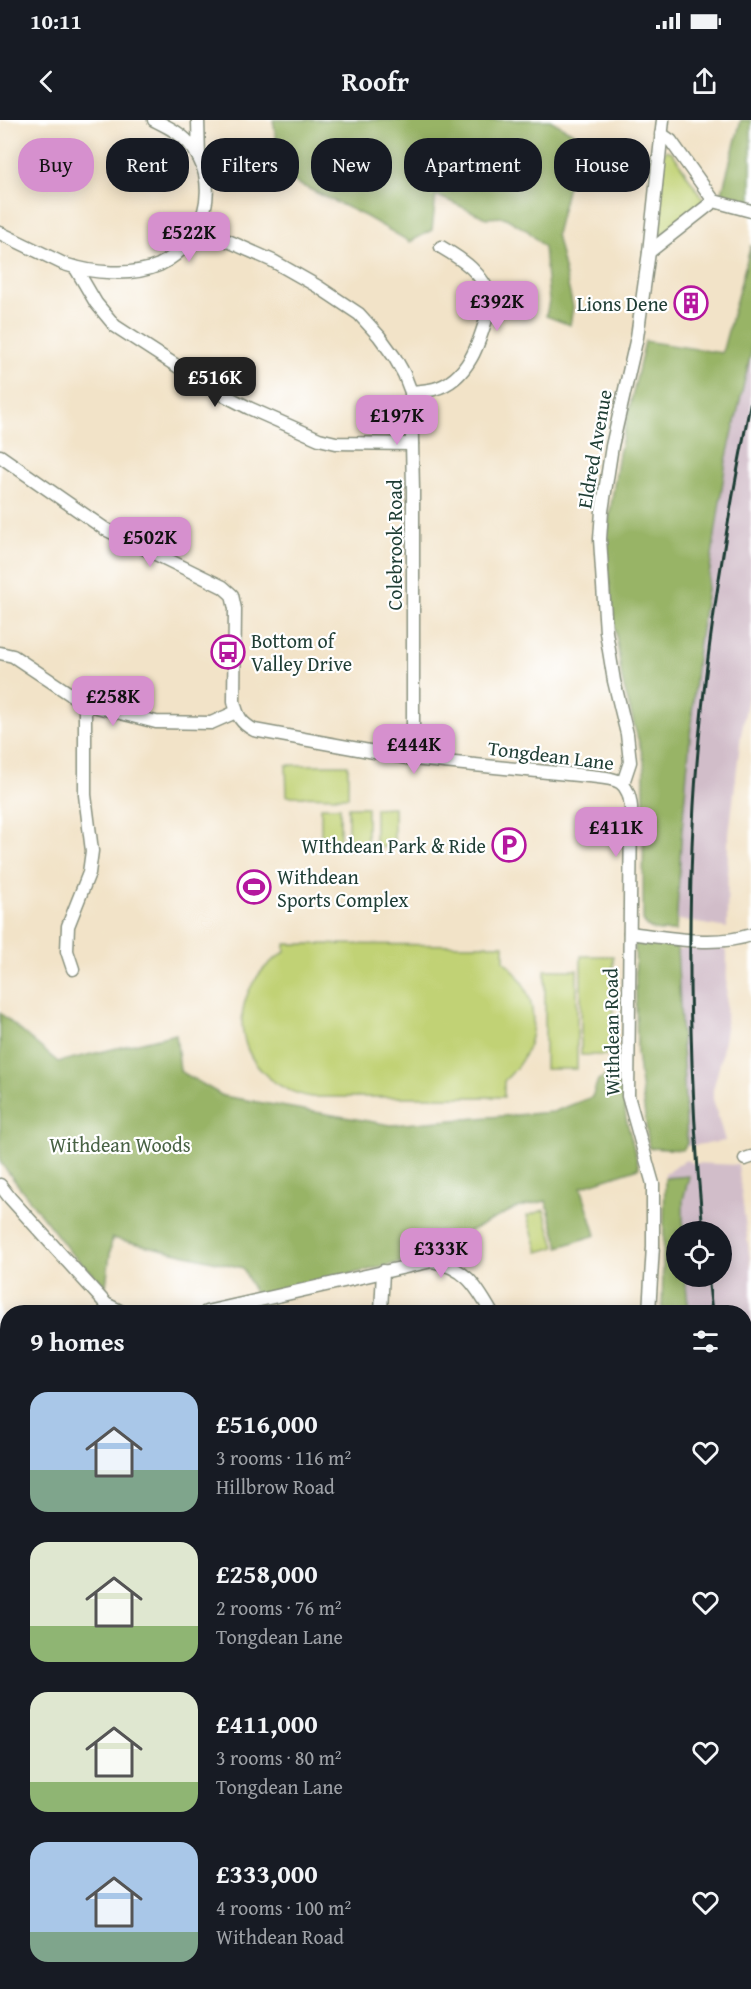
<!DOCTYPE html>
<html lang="en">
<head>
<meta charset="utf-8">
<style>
	:root { --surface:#171b24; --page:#242831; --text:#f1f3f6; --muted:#9ea1a6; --accent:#d690ce }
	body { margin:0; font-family:"Gentium Book Plus",serif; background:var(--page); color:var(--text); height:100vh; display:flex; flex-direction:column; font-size:22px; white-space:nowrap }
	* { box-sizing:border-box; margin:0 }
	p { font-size:20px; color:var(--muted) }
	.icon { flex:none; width:33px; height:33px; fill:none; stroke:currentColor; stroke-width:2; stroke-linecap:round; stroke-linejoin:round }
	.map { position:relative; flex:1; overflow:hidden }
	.details { position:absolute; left:0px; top:1185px; width:752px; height:684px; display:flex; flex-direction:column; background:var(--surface); border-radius:24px 24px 0 0; box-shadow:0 3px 15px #0003 }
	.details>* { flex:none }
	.guide { position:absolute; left:18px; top:18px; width:716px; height:54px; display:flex; gap:12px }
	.fabs { position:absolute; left:666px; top:1101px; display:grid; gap:12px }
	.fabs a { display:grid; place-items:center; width:66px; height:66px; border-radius:50%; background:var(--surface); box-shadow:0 3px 15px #0003; font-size:30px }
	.price { position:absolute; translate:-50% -51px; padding:0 14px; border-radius:12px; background:var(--accent); color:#111; font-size:20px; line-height:39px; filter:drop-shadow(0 2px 3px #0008) }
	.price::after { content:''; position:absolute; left:50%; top:36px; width:18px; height:14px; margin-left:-9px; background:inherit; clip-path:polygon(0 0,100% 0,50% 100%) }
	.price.active { background:#222; color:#fff }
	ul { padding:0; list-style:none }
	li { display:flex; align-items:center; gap:18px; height:150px; padding:0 30px }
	li span { display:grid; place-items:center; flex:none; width:168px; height:120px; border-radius:18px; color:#555 }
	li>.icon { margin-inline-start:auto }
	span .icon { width:72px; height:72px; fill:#fffc; stroke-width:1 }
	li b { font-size:26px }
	h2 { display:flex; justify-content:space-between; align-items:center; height:72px; padding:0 30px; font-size:26px }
	.chip { padding:0 21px; border-radius:24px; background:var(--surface); box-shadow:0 3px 15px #0003; font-size:21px; line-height:54px }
	.chip.active { background:var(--accent); color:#111 }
	.status { display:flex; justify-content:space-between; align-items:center; height:42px; padding:0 30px; background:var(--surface); direction:ltr }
	.status svg { height:16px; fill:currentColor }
	header { display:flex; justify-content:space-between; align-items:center; height:78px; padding:0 30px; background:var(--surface); font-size:27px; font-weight:800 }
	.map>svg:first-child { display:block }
</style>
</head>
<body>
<div class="status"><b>10:11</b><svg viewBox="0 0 49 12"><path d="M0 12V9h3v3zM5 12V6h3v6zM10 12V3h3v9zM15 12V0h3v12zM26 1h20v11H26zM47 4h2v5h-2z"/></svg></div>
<header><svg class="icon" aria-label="back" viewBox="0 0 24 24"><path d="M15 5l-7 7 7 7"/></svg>Roofr<svg class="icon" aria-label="share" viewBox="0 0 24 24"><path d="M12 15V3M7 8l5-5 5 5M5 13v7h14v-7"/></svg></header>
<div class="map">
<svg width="751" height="1869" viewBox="0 0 751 1869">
	<rect width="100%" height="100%" fill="#fff"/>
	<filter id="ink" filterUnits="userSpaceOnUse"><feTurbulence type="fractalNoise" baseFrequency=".0167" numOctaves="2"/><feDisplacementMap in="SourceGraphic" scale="12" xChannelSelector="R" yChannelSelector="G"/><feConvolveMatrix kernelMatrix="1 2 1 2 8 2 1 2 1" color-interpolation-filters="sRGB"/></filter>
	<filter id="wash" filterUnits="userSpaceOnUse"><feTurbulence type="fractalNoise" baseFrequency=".008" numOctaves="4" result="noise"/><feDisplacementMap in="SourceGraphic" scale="24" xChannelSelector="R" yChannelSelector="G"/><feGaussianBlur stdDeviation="1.35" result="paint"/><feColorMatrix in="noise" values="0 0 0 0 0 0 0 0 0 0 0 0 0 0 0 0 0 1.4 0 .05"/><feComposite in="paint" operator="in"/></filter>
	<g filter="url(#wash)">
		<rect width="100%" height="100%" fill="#f2e3c8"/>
		<!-- industrial -->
		<g fill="#d1bdc9" fill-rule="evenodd">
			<path d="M751,125V561L741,615L728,723L727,808L668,798L682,464Z"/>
			<path d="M699,826H722L727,833L726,908L721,939L713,970V979L725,1021L681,1027L673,832L686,828L697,829Z"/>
			<path d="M686,1040L693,1043L738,1045L751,1148V1869L744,1831V1192H662L665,1053ZM676,1112H722V1156H676Z"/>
		</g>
		<!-- green -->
		<g fill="#c1d274" stroke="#708854" stroke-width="1.5">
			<path d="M666,30L672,32L704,81L703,84L659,116L657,115L664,34Z"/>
			<path d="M286,645H348V677L287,676Z"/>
			<rect x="321" y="687" width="19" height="40"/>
			<rect x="348" y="687" width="19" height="39"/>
			<path d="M394,687V727H375V688Z"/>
			<path d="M285,824L504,825V841C543,876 542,926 504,961V977H311C233,962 217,873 285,832Z"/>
			<rect x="581" y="836" width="32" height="99"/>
			<rect x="545" y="850" width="32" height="99"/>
			<path d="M544,1090L555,1127L538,1132L527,1096Z"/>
		</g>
		<!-- forest -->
		<g fill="#98b466" stroke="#5c784d" stroke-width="1.5">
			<path d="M273,0H550L575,14L567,70L556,114L573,187L570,205L546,196L549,181L544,127L528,111L504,97L486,98L436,75L432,110L410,122L365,96L284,57Z"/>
			<path d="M741,0H751V82L721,76Z"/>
			<path d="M751,125V233L726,341L697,536L681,722L676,811C663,811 649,813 643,800L644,641L622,560L607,445L608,405L619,334L645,221L722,233Z"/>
			<path d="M635,822L677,827L687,1023L683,1030L649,1028L637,933Z"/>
			<path d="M0,893L58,942L176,914L180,951L223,976L391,1005L553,992L592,977L598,960L621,947L626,998L639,1048L581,1067L596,1115L559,1127L546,1081L516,1088L411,1140L256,1176L243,1148L112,1118L106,1166L71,1133L0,1042Z"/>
			<path d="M689,1056L683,1080V1111L676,1112V1156L685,1157L689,1192H662L665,1058Z"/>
			<path d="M744,1554L751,1600V1869L744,1831Z"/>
		</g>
	</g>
	<g filter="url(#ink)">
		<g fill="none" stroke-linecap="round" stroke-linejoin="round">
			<defs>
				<g id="minor">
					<path d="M198,0L199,38"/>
					<path d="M714,81L751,91"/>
					<path d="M199,108L273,141L317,166L359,194L379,216L395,238L404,254L411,272L413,371V639"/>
					<path d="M0,113L64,144C91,153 132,157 159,145C205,123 224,62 188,22C179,12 166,6 154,0"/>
					<path d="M649,132L714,81L671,21L661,14"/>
					<path d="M75,147L96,183L115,206L214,270L249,288L319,319L336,323L412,324"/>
					<path d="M411,272C418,271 427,271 434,269C473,259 482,212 492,179C481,152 465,141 441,127"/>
					<path d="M0,336L105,409L223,467L232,475L235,489L234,581C237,596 241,603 254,610L413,639L588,656C614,659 628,657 631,687L628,976L653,1064V1126L649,1192"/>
					<path d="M0,533L13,536L85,584L156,602L211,603L236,592"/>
					<path d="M623,663L630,642L627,614L614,561L606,512L600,419L602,391L612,326L637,217L649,132L663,0"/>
					<path d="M630,813C667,818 715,827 751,815"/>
					<path d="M73,849L67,831L68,806L89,753L92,731L85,675V584"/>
					<path d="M745,1039L751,1037"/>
					<path d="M0,1065L10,1078L106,1184L122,1192"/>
					<path d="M206,1192L432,1141C465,1148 475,1164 491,1192"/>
					<path d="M381,1192L383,1151"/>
					<path d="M0,1561L8,1559"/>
					<path d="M0,1752L8,1762"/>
					<path d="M78,1862L83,1868"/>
					<path d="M357,1862L397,1869"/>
					<path d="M520,1862V1869"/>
				</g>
				<g id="tertiary">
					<path d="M0,1428L8,1439"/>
					<path d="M238,1862L240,1869"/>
				</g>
			</defs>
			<!-- minor casing -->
			<use href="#minor" stroke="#88907e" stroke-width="15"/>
			<!-- tertiary casing -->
			<use href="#tertiary" stroke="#88907e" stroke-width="18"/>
			<!-- minor -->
			<use href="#minor" stroke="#fff" stroke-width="12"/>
			<!-- tertiary -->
			<use href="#tertiary" stroke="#fff" stroke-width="15"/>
			<!-- rail -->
			<g stroke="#1f3d34" stroke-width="3">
				<path d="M703,1112C690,970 686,827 694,685C702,549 724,414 751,280"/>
				<path d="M708,1156L712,1192"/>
				<path d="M744,1359L751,1398"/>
				<path d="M744,1391L751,1429"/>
			</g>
		</g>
	</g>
	<!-- icons -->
	<defs>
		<symbol id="building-ring" viewBox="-11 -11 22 22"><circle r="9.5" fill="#fff" stroke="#b5179e" stroke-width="1.5"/><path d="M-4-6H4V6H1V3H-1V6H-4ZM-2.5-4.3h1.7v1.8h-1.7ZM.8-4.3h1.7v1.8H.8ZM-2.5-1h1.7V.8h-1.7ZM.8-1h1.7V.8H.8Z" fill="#b5179e"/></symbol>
		<symbol id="bus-ring" viewBox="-11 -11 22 22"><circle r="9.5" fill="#fff" stroke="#b5179e" stroke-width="1.5"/><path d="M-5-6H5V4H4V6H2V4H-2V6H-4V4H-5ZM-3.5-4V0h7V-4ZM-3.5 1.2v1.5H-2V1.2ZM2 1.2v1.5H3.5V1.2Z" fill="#b5179e"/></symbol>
		<symbol id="parking-ring" viewBox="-11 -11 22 22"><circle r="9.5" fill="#fff" stroke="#b5179e" stroke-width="1.5"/><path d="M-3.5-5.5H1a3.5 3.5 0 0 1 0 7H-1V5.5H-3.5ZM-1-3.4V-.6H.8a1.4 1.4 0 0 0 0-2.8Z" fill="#b5179e"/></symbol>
		<symbol id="stadium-ring" viewBox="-11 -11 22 22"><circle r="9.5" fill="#fff" stroke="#b5179e" stroke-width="1.5"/><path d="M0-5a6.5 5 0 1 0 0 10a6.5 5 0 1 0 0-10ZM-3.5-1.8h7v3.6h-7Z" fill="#b5179e"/></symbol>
	</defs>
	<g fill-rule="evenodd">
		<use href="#building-ring" x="672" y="164" width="38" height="38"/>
		<use href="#bus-ring" x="209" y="513" width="38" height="38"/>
		<use href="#parking-ring" x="490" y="706" width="38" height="38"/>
		<use href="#stadium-ring" x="235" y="748" width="38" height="38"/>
	</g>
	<g text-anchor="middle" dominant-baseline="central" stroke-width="4.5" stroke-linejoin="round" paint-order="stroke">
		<!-- poi labels -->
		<g font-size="20" fill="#1f3d34" stroke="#fff" text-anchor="end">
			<text x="668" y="183">Lions Dene</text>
			<text x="251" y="520" text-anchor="start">Bottom of<tspan x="251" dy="23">Valley Drive</tspan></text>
			<text x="486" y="725">WIthdean Park &amp; Ride</text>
			<text x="277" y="756" text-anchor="start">Withdean<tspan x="277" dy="23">Sports Complex</tspan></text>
		</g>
		<!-- street labels -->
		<g font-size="20" fill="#1f3d34" stroke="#fff">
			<text transform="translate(594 329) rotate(-80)">Eldred Avenue</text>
			<text transform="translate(394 425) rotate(-90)">Colebrook Road</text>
			<text transform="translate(551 635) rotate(7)">Tongdean Lane</text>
			<text transform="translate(611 912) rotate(-91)">Withdean Road</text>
		</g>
		<!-- park labels -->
		<g font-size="20" fill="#486244" stroke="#fff">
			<text x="120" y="1024">Withdean Woods</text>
		</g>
	</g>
</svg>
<div class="fabs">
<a><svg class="icon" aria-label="locate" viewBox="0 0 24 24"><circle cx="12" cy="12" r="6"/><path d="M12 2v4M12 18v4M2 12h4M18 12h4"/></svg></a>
</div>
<b class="price" style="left:189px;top:143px">£522K</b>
<b class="price" style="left:497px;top:212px">£392K</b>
<b class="price active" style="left:215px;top:288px">£516K</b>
<b class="price" style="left:397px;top:326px">£197K</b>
<b class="price" style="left:150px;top:448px">£502K</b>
<b class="price" style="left:113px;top:607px">£258K</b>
<b class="price" style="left:414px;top:655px">£444K</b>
<b class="price" style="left:616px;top:738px">£411K</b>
<b class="price" style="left:441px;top:1159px">£333K</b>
<div class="guide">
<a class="chip active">Buy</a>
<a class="chip">Rent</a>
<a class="chip">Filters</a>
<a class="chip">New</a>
<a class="chip">Apartment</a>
<a class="chip">House</a>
</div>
<section class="details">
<h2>9 homes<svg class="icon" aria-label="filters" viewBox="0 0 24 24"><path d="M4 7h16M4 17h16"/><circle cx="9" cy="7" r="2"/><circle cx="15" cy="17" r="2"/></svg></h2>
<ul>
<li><span style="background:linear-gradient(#a9c7e8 65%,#7fa58c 0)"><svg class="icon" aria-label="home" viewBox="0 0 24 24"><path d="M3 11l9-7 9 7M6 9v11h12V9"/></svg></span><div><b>£516,000</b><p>3 rooms · 116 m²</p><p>Hillbrow Road</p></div><svg class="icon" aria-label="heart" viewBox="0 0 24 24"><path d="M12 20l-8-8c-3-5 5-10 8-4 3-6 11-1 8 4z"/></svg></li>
<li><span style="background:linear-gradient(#dfe7d0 70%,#8fb573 0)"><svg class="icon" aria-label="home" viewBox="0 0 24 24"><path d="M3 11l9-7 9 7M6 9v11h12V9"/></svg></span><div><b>£258,000</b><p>2 rooms · 76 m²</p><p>Tongdean Lane</p></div><svg class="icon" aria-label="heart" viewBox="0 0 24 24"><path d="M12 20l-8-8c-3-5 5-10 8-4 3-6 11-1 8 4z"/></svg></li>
<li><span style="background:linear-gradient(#dfe7d0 75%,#8fb573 0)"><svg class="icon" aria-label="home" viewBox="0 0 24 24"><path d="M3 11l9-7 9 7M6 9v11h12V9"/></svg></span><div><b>£411,000</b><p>3 rooms · 80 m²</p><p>Tongdean Lane</p></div><svg class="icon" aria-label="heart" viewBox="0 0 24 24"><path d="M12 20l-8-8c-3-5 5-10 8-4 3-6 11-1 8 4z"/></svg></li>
<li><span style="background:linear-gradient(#a9c7e8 75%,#7fa58c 0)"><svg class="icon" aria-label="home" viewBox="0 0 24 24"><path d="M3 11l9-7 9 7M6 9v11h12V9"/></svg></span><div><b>£333,000</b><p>4 rooms · 100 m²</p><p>Withdean Road</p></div><svg class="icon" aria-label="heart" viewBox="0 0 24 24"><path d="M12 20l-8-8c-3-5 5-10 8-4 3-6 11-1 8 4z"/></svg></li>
</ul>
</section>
</div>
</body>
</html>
